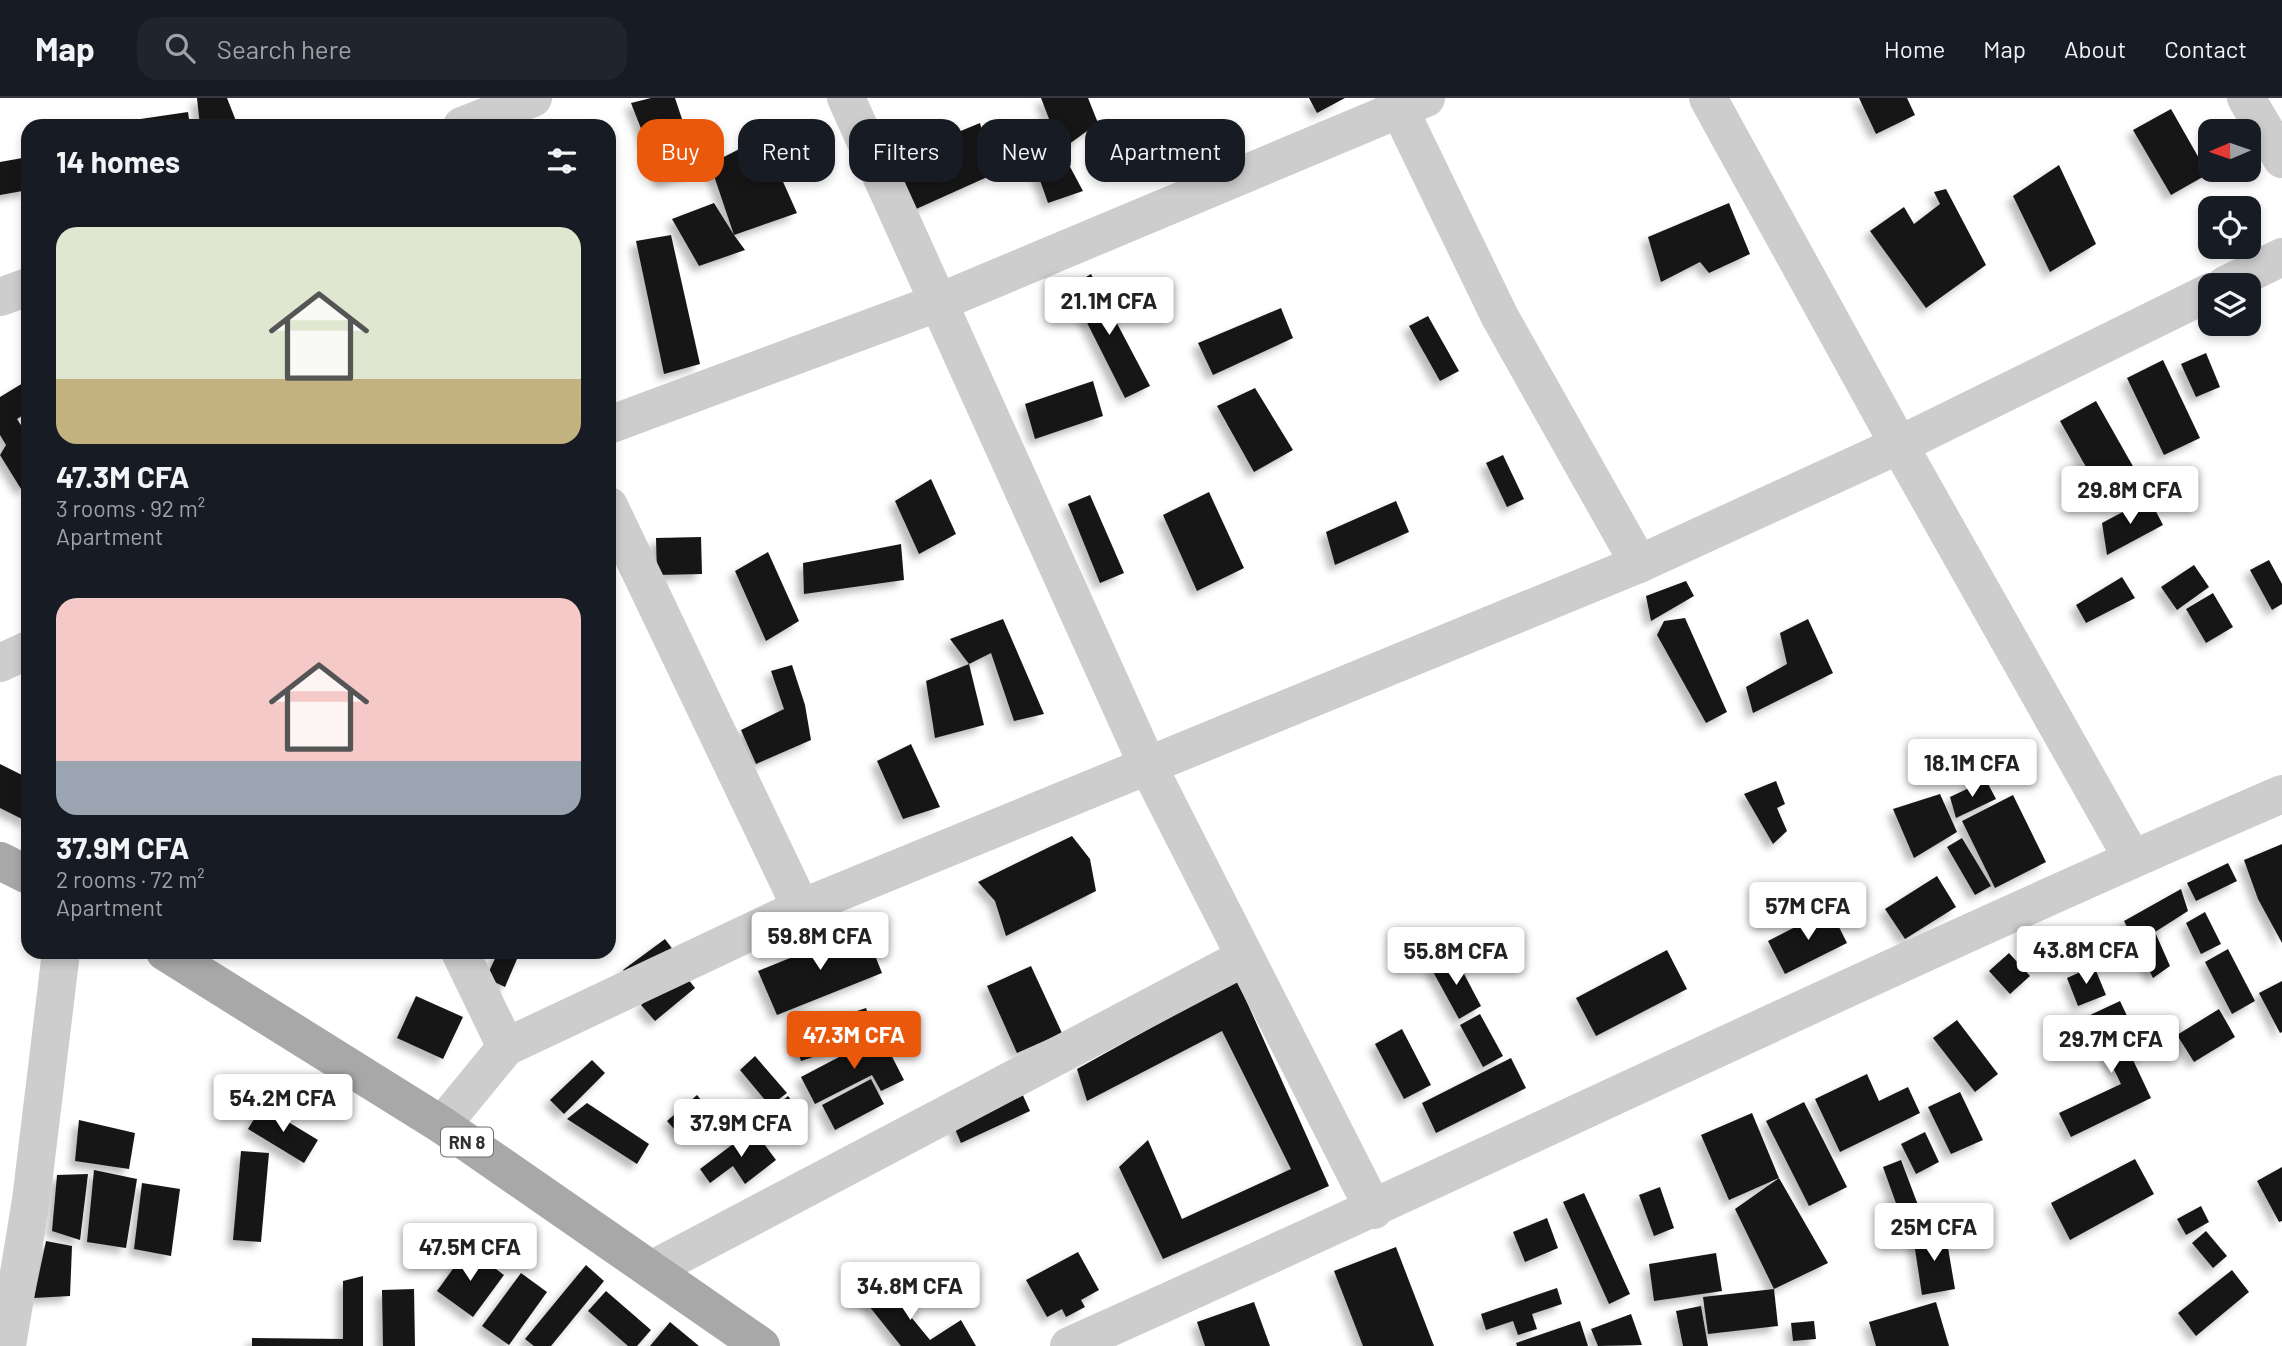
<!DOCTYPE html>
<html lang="en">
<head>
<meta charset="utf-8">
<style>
	:root { --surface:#171b24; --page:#20242c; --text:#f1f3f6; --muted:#9ea1a6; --line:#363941; --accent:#ea580c }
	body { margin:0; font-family:Barlow,sans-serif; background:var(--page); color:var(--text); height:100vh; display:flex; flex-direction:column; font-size:26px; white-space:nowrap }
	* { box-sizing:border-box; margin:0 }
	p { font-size:23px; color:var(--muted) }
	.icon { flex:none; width:38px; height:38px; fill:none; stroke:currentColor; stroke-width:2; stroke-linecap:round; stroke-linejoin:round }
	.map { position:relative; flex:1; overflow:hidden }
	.details { position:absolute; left:21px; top:21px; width:595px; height:840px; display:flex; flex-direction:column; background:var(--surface); border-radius:21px; box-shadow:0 4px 10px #0003 }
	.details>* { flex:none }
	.hud { position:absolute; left:637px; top:21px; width:665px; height:63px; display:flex; gap:14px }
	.needle { width:46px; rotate:268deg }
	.controls { position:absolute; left:2198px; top:21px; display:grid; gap:14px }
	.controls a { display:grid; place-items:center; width:63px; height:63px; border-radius:14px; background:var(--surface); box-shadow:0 4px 10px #0003; font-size:35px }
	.price { position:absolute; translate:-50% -60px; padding:0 16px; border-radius:7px; background:#fff; color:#222; font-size:23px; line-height:46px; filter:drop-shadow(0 2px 4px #0008) }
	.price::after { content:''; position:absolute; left:50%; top:42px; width:21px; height:16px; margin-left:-10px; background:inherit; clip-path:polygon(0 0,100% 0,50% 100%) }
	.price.active { background:var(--accent); color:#fff }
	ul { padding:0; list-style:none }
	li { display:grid; align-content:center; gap:14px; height:371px; padding:0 35px }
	li span { display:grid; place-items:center; height:217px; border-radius:21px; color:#555 }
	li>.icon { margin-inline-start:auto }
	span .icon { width:126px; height:126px; fill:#fffc; stroke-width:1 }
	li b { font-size:30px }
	h2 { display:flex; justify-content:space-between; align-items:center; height:84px; padding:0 35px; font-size:30px }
	.chip { padding:0 24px; border-radius:21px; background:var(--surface); box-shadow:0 4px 10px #0003; font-size:24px; line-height:63px }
	.chip.active { background:var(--accent); color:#fff }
	header { display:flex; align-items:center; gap:42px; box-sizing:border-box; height:98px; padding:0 35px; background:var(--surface); border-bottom:2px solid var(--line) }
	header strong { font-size:33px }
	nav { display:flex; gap:38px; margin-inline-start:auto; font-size:24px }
	.search { width:490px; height:63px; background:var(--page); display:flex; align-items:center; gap:18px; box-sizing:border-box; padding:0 24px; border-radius:21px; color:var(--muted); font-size:26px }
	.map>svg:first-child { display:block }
</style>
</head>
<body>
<header>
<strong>Map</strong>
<div class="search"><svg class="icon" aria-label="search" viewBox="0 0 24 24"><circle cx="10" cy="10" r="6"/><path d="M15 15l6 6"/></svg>Search here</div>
<nav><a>Home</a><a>Map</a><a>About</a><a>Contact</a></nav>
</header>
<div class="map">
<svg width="2282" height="1248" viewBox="0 0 2282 1248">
	<defs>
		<filter id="shadow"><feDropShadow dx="-6" dy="6" stdDeviation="3.5" flood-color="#0004"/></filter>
	</defs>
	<rect width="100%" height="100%" fill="#fff"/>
	<!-- building -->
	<g fill="#171717" filter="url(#shadow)">
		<path d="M197,0H227L238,28H200Z"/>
		<path d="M651,0H675L699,72L662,84L631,5Z"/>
		<path d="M1041,0H1088L1098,25L1061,52Z"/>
		<path d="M1309,0H1345L1317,15Z"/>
		<path d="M1859,0H1907L1915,17L1876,36Z"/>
		<path d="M2171,11L2208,76L2171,97L2133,32Z"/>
		<path d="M188,14L190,28H127V23Z"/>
		<path d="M980,25L994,76L905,116L888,63Z"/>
		<path d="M763,39L797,115L734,137L745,152L699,168L672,121L714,105L734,137L710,66Z"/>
		<path d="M1061,52L1083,93L1048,105L1034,65Z"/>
		<path d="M28,59V92L0,97V64Z"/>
		<path d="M2059,67L2096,146L2050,174L2013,98Z"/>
		<path d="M1946,91L1986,167L1926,210L1870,133L1904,109L1914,126L1940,106L1934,94Z"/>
		<path d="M1729,105L1750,156L1709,175L1700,164L1661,184L1648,139Z"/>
		<path d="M671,137L700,266L664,276L636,143Z"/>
		<path d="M1091,176L1150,288L1125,300L1069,189Z"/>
		<path d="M1281,210L1293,240L1213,277L1198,245Z"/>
		<path d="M1428,218L1459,273L1440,283L1409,228Z"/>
		<path d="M2206,255L2220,289L2196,299L2181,266Z"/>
		<path d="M2163,262L2200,340L2164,357L2127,280Z"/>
		<path d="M28,282V314L17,321L28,338V387L21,391L0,357L6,347L0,337V299Z"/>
		<path d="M1093,283L1103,318L1035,341L1025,306Z"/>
		<path d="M1255,290L1293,352L1254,374L1217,308Z"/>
		<path d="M2096,303L2143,386L2107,406L2060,323Z"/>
		<path d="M1503,357L1524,401L1507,409L1486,365Z"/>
		<path d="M931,381L956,436L919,456L895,403Z"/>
		<path d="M1209,394L1244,470L1197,493L1163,417Z"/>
		<path d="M1090,397L1124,475L1100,485L1068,406Z"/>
		<path d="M2149,400L2163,427L2107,457L2102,425Z"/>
		<path d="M1396,403L1409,434L1335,467L1326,434Z"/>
		<path d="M701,439L702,476L657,477L656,440Z"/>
		<path d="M901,446L904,482L804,496L803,465Z"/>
		<path d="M768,454L799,523L766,543L735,473Z"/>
		<path d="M2269,462L2282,486V506L2272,512L2250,472Z"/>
		<path d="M2194,467L2209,489L2177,512L2161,489Z"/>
		<path d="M2122,479L2135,500L2086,525L2076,507Z"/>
		<path d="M1686,483L1694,498L1651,523L1646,498Z"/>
		<path d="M2213,495L2233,529L2206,545L2186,511Z"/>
		<path d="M1685,520L1727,614L1706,625L1657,537L1664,523Z"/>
		<path d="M1003,521L1044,616L1014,623L991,555L969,566L950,541Z"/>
		<path d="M1808,521L1833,575L1753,615L1746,589L1787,566L1780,535Z"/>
		<path d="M969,566L984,627L935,640L926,583Z"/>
		<path d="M792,567L805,607L811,642L756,666L741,632L784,611L771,573Z"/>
		<path d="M911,646L940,709L903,721L877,663Z"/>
		<path d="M0,666L28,680V724L0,710Z"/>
		<path d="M1986,682L1996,701L1956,720L1950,699Z"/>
		<path d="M1776,683L1785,706L1777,710L1787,733L1773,746L1744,696Z"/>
		<path d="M1940,696L1957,734L1914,760L1893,711Z"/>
		<path d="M2013,697L2046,764L1995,790L1962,723Z"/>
		<path d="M1072,738L1090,761L1096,793L1006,838L995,803L978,784Z"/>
		<path d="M1962,740L1991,788L1975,797L1947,749Z"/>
		<path d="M2282,746V845L2258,801L2244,762Z"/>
		<path d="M2228,765L2237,783L2196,803L2187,785Z"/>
		<path d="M1937,778L1956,809L1905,841L1885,811Z"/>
		<path d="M2181,791L2188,813L2155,834L2170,868L2153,880L2124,823Z"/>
		<path d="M1830,811L1847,845L1785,876L1768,843Z"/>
		<path d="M2205,814L2221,846L2201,856L2186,825Z"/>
		<path d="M864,830L882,875L777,917L758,873Z"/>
		<path d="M665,841L677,857L634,888L623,872Z"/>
		<path d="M2228,851L2255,903L2232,916L2205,864Z"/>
		<path d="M1667,852L1687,891L1596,938L1576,900Z"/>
		<path d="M498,854H520L505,889L486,880Z"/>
		<path d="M2009,855L2030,878L2010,896L1989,873Z"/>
		<path d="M1454,857L1481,908L1459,921L1431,870Z"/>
		<path d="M1031,868L1062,935L1017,955L987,888Z"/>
		<path d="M2094,868L2106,897L2078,908L2067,880Z"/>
		<path d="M681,872L695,890L655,923L641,907Z"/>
		<path d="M1237,882L1329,1088L1163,1161L1119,1069L1148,1042L1182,1121L1291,1071L1222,933L1087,1003L1077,971Z"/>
		<path d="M2282,883V934L2280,935L2259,895Z"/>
		<path d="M416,898L463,919L443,961L397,940Z"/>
		<path d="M2120,903L2129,922L2116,928L2125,947L2139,940L2147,956L2133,962L2151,1000L2071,1039L2059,1015L2121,986L2088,918Z"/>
		<path d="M866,910L876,938L801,963L792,935Z"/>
		<path d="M2219,911L2235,939L2194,964L2177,937Z"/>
		<path d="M1480,916L1503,958L1483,969L1460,927Z"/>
		<path d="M1957,922L1998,976L1975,994L1933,940Z"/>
		<path d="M1402,931L1431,987L1404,1001L1375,946Z"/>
		<path d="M881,937L904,982L881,993L872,977L815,1006L801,979Z"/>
		<path d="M755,958L787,995L770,1008L740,972Z"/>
		<path d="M1511,960L1526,990L1436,1035L1422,1005Z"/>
		<path d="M592,962L605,975L564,1016L550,1002Z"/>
		<path d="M1867,976L1879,1003L1908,989L1920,1015L1840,1054L1815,1001Z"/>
		<path d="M871,981L884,1006L835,1032L822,1007Z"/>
		<path d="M1021,993L1030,1013L961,1045L952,1024Z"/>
		<path d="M1960,994L1983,1042L1951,1056L1928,1009Z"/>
		<path d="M697,997L711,1014L682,1040L667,1023Z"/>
		<path d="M788,998L801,1015L768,1043L754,1026Z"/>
		<path d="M1804,1004L1847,1089L1809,1108L1766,1023Z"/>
		<path d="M587,1005L649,1046L637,1066L567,1021Z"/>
		<path d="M262,1008L318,1042L304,1065L248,1031Z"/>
		<path d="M1752,1015L1779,1080L1729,1102L1701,1037Z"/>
		<path d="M79,1022L135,1035L129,1071L75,1063Z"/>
		<path d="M753,1031L776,1062L745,1086L733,1068L710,1085L700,1071Z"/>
		<path d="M1925,1034L1939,1064L1916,1076L1901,1046Z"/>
		<path d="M241,1053L269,1055L261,1144L233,1142Z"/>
		<path d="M2135,1061L2154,1096L2070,1142L2051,1105Z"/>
		<path d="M1901,1062L1921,1115L1902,1122L1883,1069Z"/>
		<path d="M2282,1069V1123L2279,1124L2257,1083Z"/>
		<path d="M94,1072L137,1081L126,1150L87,1144Z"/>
		<path d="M88,1076L80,1142L52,1133L57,1077Z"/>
		<path d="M1779,1080L1828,1165L1774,1191L1735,1111Z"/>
		<path d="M142,1085L180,1091L171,1158L134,1151Z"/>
		<path d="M1660,1089L1674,1130L1654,1138L1639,1097Z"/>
		<path d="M1584,1095L1630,1196L1609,1206L1563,1104Z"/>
		<path d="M2201,1108L2209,1124L2186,1137L2177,1121Z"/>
		<path d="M1547,1120L1558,1150L1525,1164L1513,1134Z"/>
		<path d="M1945,1132L1955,1191L1922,1197L1913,1138Z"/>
		<path d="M2206,1133L2227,1158L2213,1170L2192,1145Z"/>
		<path d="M46,1143L72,1148L70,1198L34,1200Z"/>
		<path d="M1396,1149L1434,1248H1363L1334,1173Z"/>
		<path d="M468,1150L504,1177L473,1219L437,1193Z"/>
		<path d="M1078,1154L1099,1192L1081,1202L1085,1209L1066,1219L1062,1211L1047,1219L1026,1182Z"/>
		<path d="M1716,1155L1722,1193L1654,1203L1649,1166Z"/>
		<path d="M586,1167L604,1183L551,1248H534L525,1241Z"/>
		<path d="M2232,1172L2249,1194L2196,1238L2178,1215Z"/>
		<path d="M521,1175L547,1194L509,1247L482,1228Z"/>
		<path d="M363,1178V1248H252V1240L343,1241V1183Z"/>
		<path d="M879,1180L930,1242L961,1222L976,1248H901L861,1198Z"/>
		<path d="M1557,1190L1562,1206L1532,1216L1537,1231L1518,1237L1513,1223L1486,1232L1481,1216Z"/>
		<path d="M414,1191L415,1248H383L382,1192Z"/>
		<path d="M1774,1191L1778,1228L1708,1236L1703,1199Z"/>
		<path d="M606,1193L651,1232L637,1248H628L588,1213Z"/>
		<path d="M1254,1204L1270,1248H1205L1197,1224Z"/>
		<path d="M1936,1204L1949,1248H1876L1869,1224Z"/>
		<path d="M1701,1208L1708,1248H1683L1676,1213Z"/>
		<path d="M1631,1216L1642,1247L1598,1248L1591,1231Z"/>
		<path d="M1580,1223L1588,1248H1517L1516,1245Z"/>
		<path d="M1814,1223L1816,1241L1793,1243L1791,1225Z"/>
		<path d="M670,1224L699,1248H650Z"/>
	</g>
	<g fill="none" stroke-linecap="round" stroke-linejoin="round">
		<!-- minor -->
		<g stroke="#cdcdcd" stroke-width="38">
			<path d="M846,0L1147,666L1374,1112"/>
			<path d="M1394,0L1500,219L1639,466"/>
			<path d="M1708,0L1899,347L2132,760"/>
			<path d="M2246,0L2282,61"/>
			<path d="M462,28L533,0"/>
			<path d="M2225,187L2282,159"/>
			<path d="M0,199L28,189"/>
			<path d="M609,327L937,205L1426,0"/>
			<path d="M609,408L801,810"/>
			<path d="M0,565L28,552"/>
			<path d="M460,854L506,949"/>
			<path d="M442,1027L506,949L801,810L1639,466L1899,347L2210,194"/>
			<path d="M651,1172L1245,859"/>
			<path d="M7,1248L31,1102L61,854"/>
			<path d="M1069,1248C1475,1067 1874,872 2282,696"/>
		</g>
		<!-- major -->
		<g stroke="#a8a8a8" stroke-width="38">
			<path d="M0,763L28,777"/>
			<path d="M165,854L442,1027L761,1248"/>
		</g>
	</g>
	<g text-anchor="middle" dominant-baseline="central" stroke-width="7" stroke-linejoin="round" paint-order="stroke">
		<!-- shield labels -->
		<rect fill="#fff" stroke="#6e6e6e" stroke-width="2" x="441" y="1029.5" width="52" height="29" rx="5"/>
		<g font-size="18" font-weight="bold" fill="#303030">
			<text x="467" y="1044">RN 8</text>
		</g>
	</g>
</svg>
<div class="controls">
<a><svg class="needle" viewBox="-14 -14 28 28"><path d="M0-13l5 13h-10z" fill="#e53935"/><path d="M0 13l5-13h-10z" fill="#9ea1a6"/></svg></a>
<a><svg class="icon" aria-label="locate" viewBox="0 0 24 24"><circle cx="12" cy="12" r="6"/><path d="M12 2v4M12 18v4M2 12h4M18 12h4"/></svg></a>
<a><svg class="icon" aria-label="layers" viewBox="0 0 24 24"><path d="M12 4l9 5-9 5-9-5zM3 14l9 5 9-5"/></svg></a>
</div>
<b class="price" style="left:1109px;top:239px">21.1M CFA</b>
<b class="price" style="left:2130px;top:428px">29.8M CFA</b>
<b class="price" style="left:1972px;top:701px">18.1M CFA</b>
<b class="price" style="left:1808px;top:844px">57M CFA</b>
<b class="price" style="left:820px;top:874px">59.8M CFA</b>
<b class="price" style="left:2086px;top:888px">43.8M CFA</b>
<b class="price" style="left:1456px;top:889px">55.8M CFA</b>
<b class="price active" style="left:854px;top:973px">47.3M CFA</b>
<b class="price" style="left:2111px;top:977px">29.7M CFA</b>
<b class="price" style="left:283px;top:1036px">54.2M CFA</b>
<b class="price" style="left:741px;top:1061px">37.9M CFA</b>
<b class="price" style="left:1934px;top:1165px">25M CFA</b>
<b class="price" style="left:470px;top:1185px">47.5M CFA</b>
<b class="price" style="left:910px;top:1224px">34.8M CFA</b>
<div class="hud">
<a class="chip active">Buy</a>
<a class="chip">Rent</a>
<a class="chip">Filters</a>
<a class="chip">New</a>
<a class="chip">Apartment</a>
</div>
<section class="details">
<h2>14 homes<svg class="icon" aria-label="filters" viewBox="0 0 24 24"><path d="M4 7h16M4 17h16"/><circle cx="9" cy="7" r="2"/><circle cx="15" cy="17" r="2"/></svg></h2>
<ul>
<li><span style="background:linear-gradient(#dfe7d0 70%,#c2b280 0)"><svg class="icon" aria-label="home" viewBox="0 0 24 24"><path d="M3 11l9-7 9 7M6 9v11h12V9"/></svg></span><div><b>47.3M CFA</b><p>3 rooms · 92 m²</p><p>Apartment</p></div></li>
<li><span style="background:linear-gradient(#f6c9c9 75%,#9aa5b1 0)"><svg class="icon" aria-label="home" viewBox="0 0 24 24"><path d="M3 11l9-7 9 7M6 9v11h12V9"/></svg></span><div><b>37.9M CFA</b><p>2 rooms · 72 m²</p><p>Apartment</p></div></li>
</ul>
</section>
</div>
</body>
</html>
